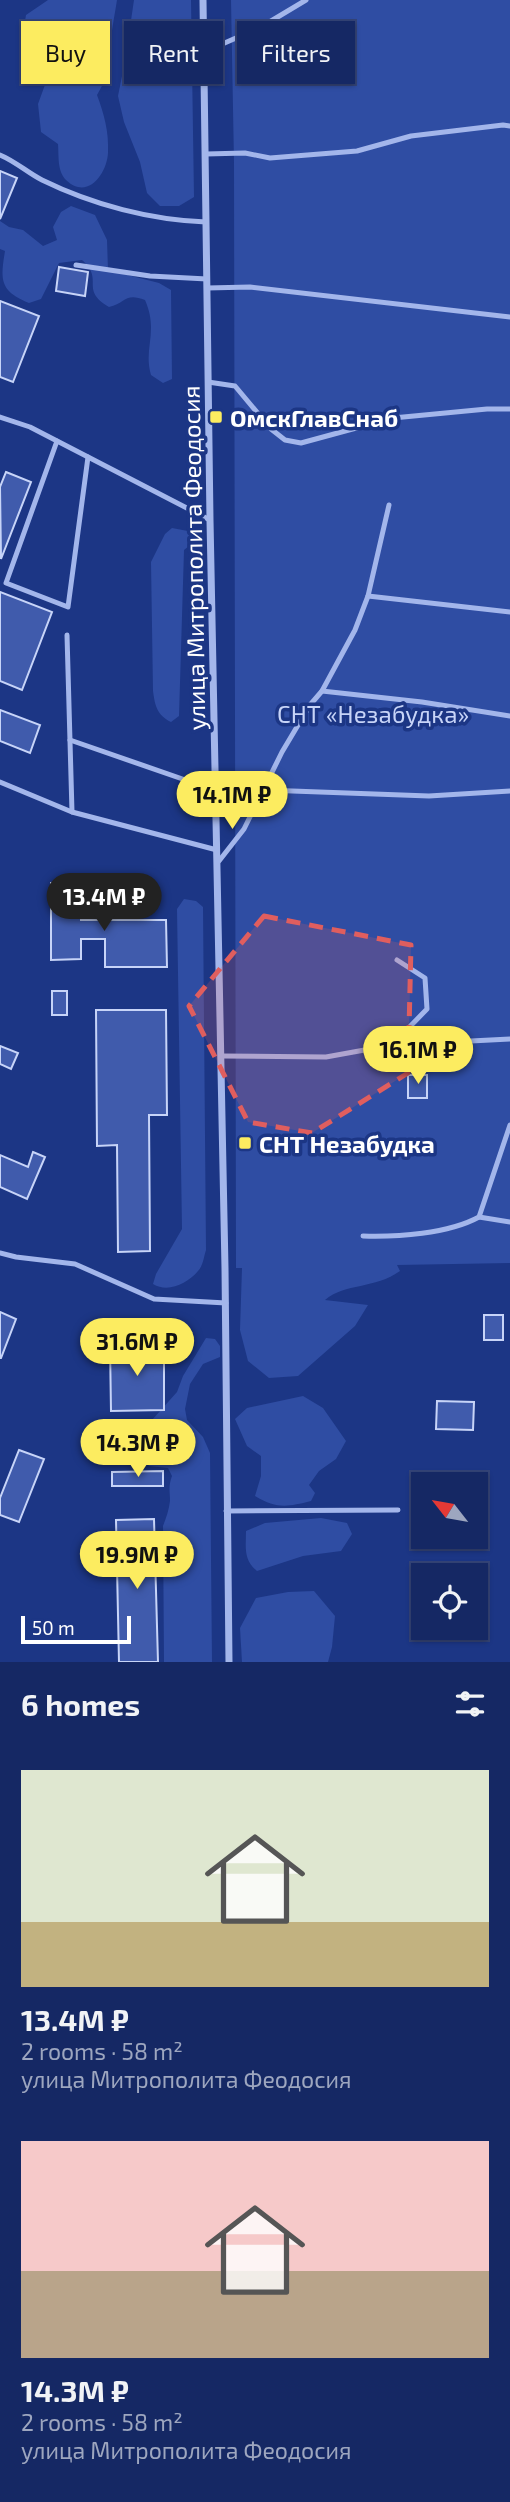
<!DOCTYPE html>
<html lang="en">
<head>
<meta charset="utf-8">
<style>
	:root { --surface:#152864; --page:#1e306a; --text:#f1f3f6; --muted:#9da6bf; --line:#344478; --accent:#fcec60 }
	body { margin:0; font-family:"Exo 2",sans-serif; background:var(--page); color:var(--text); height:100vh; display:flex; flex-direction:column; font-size:26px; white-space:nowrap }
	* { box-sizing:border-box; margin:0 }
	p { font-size:23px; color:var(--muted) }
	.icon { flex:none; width:38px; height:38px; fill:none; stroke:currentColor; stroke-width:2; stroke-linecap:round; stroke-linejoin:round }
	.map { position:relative; height:1662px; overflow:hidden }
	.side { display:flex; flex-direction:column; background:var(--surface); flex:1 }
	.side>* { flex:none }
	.banner { position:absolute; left:21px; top:21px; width:469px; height:63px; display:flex; gap:14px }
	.needle { width:46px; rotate:301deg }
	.fabs { position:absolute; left:411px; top:1472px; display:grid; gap:14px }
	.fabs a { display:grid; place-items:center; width:77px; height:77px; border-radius:0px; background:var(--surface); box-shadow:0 2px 5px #0004,0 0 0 2px var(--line); font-size:35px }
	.scale { position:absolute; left:21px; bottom:18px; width:110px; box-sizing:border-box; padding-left:7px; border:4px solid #fff; border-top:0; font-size:19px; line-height:24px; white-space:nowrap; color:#fff; -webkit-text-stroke:5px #1c3685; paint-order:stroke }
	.price { position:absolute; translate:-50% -60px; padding:0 16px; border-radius:24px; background:var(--accent); color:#111; font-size:23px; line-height:46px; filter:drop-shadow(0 2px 4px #0008) }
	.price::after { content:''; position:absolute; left:50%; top:42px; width:21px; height:16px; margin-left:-10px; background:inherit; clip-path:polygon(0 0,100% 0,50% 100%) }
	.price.current { background:#222; color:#fff }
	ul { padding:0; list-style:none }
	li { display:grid; align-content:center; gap:14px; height:371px; padding:0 21px }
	li span { display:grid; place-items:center; height:217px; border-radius:0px; color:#555 }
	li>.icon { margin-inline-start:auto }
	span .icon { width:126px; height:126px; fill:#fffc; stroke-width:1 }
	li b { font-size:30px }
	h2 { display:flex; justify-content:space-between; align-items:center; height:84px; padding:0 21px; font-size:30px }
	.pill { padding:0 24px; border-radius:0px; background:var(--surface); box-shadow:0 2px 5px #0004,0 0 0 2px var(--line); font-size:24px; line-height:63px }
	.pill.current { background:var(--accent); color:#111 }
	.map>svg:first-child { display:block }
</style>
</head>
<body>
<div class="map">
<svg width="510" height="1662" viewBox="0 0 510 1662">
	<rect width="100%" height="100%" fill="#1c3685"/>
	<!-- green -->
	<g fill="#2f4da3">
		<path d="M48,0H117C115,13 112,27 111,40C111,67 111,71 97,95C104,114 109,131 108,153C107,173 88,201 66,180C57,171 59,156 58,144L41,132L38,104L50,71L82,39L76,21L60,27L50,39L35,36L24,27L26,15Z"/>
		<path d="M134,0H191L194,197L179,206H160L147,193L140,162L124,122L118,96L125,61Z"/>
		<path d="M231,0H510V1263L397,1265L400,1271C375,1289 345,1283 325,1300L368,1305L355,1326L298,1376L269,1378L248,1361L240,1330L242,1268H236L234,163Z"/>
		<path d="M71,206L95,215L107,240L108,270L159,283L171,290L172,379L163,383L151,375C143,348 159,332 145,300C125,292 126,303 109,307C79,289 105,280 82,260L59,263L41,299L29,303C0,291 0,281 5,251L0,249V221L9,227L23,230L43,246L57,240L53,227L61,212Z"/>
		<path d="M172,528L193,532L194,542L184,550L179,716L171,722C157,715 155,706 153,691L151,562L165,534Z"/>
		<path d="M184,899L196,901L203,907L206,1250C204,1256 203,1266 198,1271C187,1284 168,1293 153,1284L156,1274L182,1229L177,909Z"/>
		<path d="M206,1338L215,1339L220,1346V1357L203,1364L190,1384L185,1409L187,1420L203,1437L210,1453L212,1662H164L163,1526C166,1518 169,1510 170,1501C170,1491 168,1487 172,1476L168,1468L149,1466L141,1454L144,1429L177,1392L183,1376Z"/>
		<path d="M303,1396L323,1408L346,1441L336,1459L319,1471L309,1485L315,1493L311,1501C287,1507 277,1509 255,1496L261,1476V1456L247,1446L235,1419L247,1408Z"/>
		<path d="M321,1518L347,1523L352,1534L341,1551L303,1556L257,1571C243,1560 246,1547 246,1531L265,1523Z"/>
		<path d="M314,1591L335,1616L332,1647L328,1662H242L240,1628L256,1598L288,1592Z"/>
	</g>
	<!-- building -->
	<g fill="#405bac" stroke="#c7d4f8" stroke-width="2">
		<path d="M0,171L17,178L0,219Z"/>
		<path d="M59,267L88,272L85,296L56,291Z"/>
		<path d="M0,301L39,316L13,382L0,377Z"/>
		<path d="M6,472L31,482L1,559L0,487Z"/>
		<path d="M0,592L52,612L22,690L0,681Z"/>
		<path d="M0,710L40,725L30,753L0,741Z"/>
		<path d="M81,882V920H166L167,967H105V939H81V959L51,960V883Z"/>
		<rect x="52" y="991" width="15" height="24"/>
		<path d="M96,1010H166L167,1115H149L150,1251L118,1252L117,1145L97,1146Z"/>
		<path d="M0,1046L18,1053L11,1069L0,1064Z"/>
		<rect x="408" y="1075" width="19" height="23"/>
		<path d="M33,1152L45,1157L27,1199L0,1187V1155L28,1167Z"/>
		<path d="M0,1312L16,1319L1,1358H0Z"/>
		<rect x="484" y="1315" width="19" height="25"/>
		<path d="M110,1345H164V1410L111,1411Z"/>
		<path d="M437,1401L474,1402L473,1430L436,1429Z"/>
		<path d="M19,1450L44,1459L19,1522L0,1515V1498Z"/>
		<path d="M163,1471V1486H112V1472Z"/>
		<path d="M154,1519L158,1662H119L116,1520Z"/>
	</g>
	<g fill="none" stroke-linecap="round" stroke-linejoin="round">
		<!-- service -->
		<g stroke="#a3b6eb" stroke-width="5">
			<path d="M204,52L261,27L306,0"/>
			<path d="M206,154L245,153L270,158L357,151L411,136L503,125L510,126"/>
			<path d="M0,155C15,161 28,173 42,180C93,205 151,220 206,222"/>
			<path d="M76,265L150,276L207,279"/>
			<path d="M207,288L250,287L510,317"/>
			<path d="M208,382L235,386L271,429L285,440L301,443L393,418L487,409H510"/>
			<path d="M0,417L30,427L210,520"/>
			<path d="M57,441L6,583L68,607L88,457"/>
			<path d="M368,596L510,612"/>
			<path d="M67,635L72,812"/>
			<path d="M322,691L422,702L510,716"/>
			<path d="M70,740L194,783L215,805"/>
			<path d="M0,782L72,812L217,850"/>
			<path d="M265,790L429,796L510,791"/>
			<path d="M219,861L244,829L282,752L310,705L322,691L355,630L368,596L389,505"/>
			<path d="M392,1045L510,1039"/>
			<path d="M222,1056L326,1057L392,1045L427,1009L425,978L397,960"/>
			<path d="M479,1217L510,1222"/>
			<path d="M363,1236C397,1237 448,1234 479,1217L510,1125"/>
			<path d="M0,1253L16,1257L75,1264L154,1299L226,1303"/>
			<path d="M226,1511L398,1510"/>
		</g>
		<!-- minor -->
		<path stroke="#a3b6eb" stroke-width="7" d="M203,0L210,520L225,1268L229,1662"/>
	</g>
	<!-- marked area -->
	<path fill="#e05e5e" fill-opacity="0.2" stroke="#e05e5e" stroke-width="5" stroke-dasharray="14 9" stroke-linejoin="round" d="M264,916L411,945L408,1073L312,1133L248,1122L189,1006Z"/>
	<!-- markers -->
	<g fill="#fcec60" stroke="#1c3685" stroke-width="2.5">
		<rect x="209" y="410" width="14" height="14" rx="3.5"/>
		<rect x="238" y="1136" width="14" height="14" rx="3.5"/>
	</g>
	<g text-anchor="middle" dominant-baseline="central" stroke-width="7" stroke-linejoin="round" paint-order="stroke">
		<!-- poi labels -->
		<g font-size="24" font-weight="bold" fill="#fff" stroke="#1c3685" text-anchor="start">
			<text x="230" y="417">ОмскГлавСнаб</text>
			<text x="259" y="1143">СНТ Незабудка</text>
		</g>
		<!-- street labels -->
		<g font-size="24" fill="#fff" stroke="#1c3685">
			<text transform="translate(193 558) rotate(-91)">улица Митрополита Феодосия</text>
		</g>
		<!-- park labels -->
		<g font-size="24" fill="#c7d4f8" stroke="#1c3685">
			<text x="373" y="713">СНТ «Незабудка»</text>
		</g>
	</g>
</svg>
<div class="fabs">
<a><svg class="needle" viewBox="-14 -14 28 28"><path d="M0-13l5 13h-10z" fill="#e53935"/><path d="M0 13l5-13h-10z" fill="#9da6bf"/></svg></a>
<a><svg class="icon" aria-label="locate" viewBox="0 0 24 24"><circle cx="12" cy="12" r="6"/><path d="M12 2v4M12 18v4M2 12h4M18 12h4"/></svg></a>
</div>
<div class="scale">50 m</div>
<b class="price" style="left:232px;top:831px">14.1M ₽</b>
<b class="price current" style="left:104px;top:933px">13.4M ₽</b>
<b class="price" style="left:418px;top:1086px">16.1M ₽</b>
<b class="price" style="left:137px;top:1378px">31.6M ₽</b>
<b class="price" style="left:138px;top:1479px">14.3M ₽</b>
<b class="price" style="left:137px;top:1591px">19.9M ₽</b>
<div class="banner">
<a class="pill current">Buy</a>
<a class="pill">Rent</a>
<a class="pill">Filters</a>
</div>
</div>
<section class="side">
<h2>6 homes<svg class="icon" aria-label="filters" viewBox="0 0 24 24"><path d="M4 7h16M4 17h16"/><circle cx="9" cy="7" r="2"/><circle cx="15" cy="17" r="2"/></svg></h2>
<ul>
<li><span style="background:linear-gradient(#dfe7d0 70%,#c2b280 0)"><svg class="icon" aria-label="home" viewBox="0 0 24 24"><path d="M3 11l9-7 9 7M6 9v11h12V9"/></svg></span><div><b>13.4M ₽</b><p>2 rooms · 58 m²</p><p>улица Митрополита Феодосия</p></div></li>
<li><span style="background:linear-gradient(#f6c9c9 60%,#b9a48a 0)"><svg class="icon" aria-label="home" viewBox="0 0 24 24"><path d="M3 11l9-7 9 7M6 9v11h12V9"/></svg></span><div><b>14.3M ₽</b><p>2 rooms · 58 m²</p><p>улица Митрополита Феодосия</p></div></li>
</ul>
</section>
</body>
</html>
